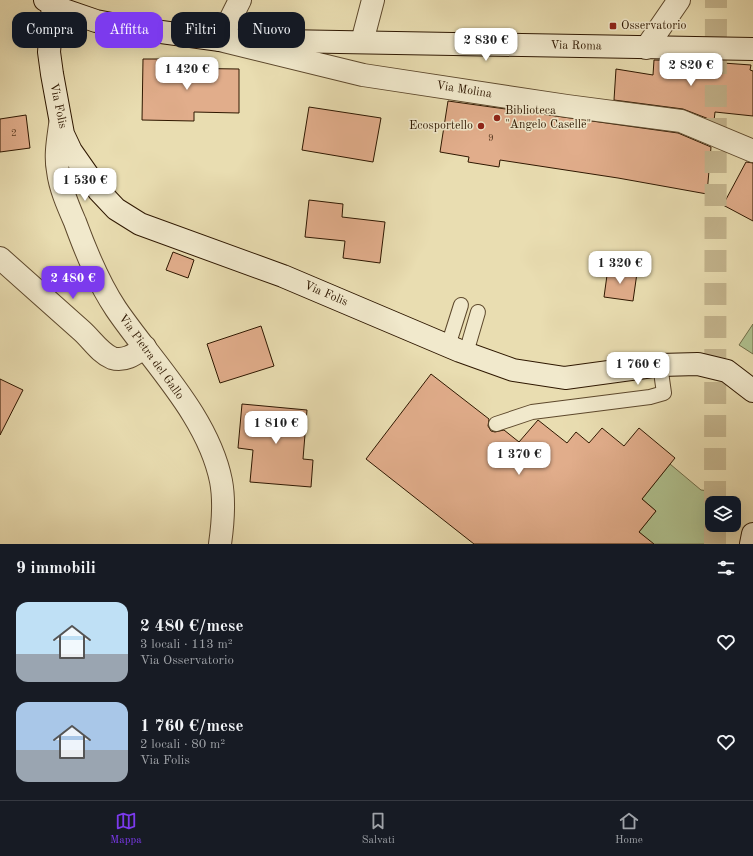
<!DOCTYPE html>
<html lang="it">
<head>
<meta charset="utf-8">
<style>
	:root { --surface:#171b24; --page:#242831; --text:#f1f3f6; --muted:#9ea1a6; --line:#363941; --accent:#7c3aed }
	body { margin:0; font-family:"Old Standard TT",serif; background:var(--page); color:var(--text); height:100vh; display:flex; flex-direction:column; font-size:15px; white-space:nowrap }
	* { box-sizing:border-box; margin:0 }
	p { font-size:13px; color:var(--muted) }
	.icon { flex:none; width:22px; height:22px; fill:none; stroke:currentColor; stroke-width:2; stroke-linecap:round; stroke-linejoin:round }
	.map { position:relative; height:544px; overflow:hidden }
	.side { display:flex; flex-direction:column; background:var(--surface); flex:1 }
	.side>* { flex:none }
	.banner { position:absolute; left:12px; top:12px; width:400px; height:36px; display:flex; gap:8px }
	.controls { position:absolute; left:705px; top:496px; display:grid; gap:8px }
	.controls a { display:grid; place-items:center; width:36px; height:36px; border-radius:8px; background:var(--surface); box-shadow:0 4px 16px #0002; font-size:20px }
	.price { position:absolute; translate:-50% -34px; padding:0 9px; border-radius:8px; background:#fff; color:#222; font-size:13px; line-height:26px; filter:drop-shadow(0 1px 2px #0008) }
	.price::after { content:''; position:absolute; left:50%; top:24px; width:12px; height:9px; margin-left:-6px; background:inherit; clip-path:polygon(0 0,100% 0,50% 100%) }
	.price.current { background:var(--accent); color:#fff }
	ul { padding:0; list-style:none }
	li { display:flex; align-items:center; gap:12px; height:100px; padding:0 16px }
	li span { display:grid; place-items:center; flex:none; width:112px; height:80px; border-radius:12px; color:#555 }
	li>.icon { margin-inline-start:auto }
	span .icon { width:48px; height:48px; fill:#fffc; stroke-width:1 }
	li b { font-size:17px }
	h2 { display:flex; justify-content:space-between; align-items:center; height:48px; padding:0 16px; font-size:17px }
	.pill { padding:0 14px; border-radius:12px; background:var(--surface); box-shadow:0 4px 16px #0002; font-size:14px; line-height:36px }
	.pill.current { background:var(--accent); color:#fff }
	.menu { display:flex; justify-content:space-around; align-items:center; height:56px; border-top:1px solid var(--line); background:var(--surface); font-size:11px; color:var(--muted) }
	.menu a { display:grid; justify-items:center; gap:2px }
	.menu .current { color:var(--accent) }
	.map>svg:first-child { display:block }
</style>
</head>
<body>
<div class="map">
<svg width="753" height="544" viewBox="0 0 753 544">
	<rect width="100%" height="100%" fill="#e9ddb1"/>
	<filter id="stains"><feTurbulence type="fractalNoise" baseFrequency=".005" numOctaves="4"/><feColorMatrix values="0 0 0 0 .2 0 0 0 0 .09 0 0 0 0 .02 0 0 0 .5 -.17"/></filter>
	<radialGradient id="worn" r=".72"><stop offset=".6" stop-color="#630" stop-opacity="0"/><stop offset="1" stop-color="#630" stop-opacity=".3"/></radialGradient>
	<!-- green -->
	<g fill="#b0c290" stroke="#6f6c48">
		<path d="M753,324V354L739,345Z"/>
		<path d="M670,464L701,490L725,493L724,503H712V525H715L706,544H643L647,539L639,532L656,511L642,499Z"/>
	</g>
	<!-- building -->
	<g fill="#e1ad8b" stroke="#2e1700">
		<path d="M143,59H169V68L239,69V113L194,112V121L142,120Z"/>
		<path d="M654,60L695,61L751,65L750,70L753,71V116L715,112L714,121L683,109L614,100L616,69L653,75Z"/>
		<path d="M448,101L678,133L711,147L707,194L618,178L500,160L499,167L468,162L469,157L440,152Z"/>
		<path d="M309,107L381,118L373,162L302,150Z"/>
		<path d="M26,115L30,148L0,152V119Z"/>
		<path d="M746,162L753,163V221L723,205Z"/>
		<path d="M309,200L343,204L342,217L385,222L380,263L343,258L345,241L305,237Z"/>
		<path d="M173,252L194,260L188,278L166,270Z"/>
		<path d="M608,268L637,273L633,301L604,297Z"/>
		<path d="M261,326L274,366L220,383L207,344Z"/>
		<path d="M431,374L489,419L488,426L491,431L495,432L504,430L519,442L538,420L567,443L576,432L589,443L602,428L624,446L639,428L675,458L642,499L656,511L639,532L654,544H474L366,459Z"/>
		<path d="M0,379L23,390L0,435Z"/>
		<path d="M242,404L307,410L303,459L313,460L311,487L250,482L253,450L238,448Z"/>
	</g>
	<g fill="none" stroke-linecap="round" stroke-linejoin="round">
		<!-- primary-tunnel -->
		<g stroke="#c4b58e" stroke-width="22" stroke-dasharray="22 11" stroke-linecap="butt">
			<path d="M715,503L716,0"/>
			<path d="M715,544V525"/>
		</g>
		<defs>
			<g id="lane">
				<path d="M448,346L461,305"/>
				<path d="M466,353L478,312"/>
				<path d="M496,424L532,412L650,397L664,393L660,365"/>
			</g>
			<g id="street">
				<path d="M240,0L220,40L363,75L567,106L681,121L753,151"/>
				<path d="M362,42L373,0"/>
				<path d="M646,48L679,0"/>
				<path d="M60,125C58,140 55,156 58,171C60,188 68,206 75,222C86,252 98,282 116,309C152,362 208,416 221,481C225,502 223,523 220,544"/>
				<path d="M0,258C27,282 55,307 82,331C92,340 100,353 112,358C125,362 135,354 145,347"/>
			</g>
			<g id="secondary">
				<path d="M45,0L64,10L96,21L132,28L220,40L753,49"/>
				<path d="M53,5L49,52L52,74L63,134L71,151L99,191L116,209L140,224L283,276L460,351L513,370L565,378L660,365L698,364L727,371L753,391"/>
				<path d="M751,544L753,534"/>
			</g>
		</defs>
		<!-- lane casing -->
		<use href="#lane" stroke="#5d482c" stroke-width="16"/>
		<!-- street casing -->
		<use href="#street" stroke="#5d482c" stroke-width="24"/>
		<!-- secondary casing -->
		<use href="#secondary" stroke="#2e1700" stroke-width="24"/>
		<!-- lane -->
		<use href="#lane" stroke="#f1e9cc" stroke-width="14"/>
		<!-- street -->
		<use href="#street" stroke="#f1e9cc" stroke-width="22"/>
		<!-- secondary -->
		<use href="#secondary" stroke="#f1e9cc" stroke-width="22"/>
	</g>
	<!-- markers -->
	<g fill="#8f2418" stroke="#f1e9cc" stroke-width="1.5">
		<rect x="609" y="22" width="8" height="8" rx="2"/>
		<circle cx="497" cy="118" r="4"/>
		<circle cx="481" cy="126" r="4"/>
	</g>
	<g text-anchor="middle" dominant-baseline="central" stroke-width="3" stroke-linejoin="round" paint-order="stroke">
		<!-- number labels -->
		<g font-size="10" fill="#5b3c23">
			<text x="14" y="133">2</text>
			<text x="491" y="138">9</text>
		</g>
		<!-- poi labels -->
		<g font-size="12" fill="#2e1700" stroke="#f1e9cc" text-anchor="start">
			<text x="621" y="26">Osservatorio</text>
			<text x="505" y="111">Biblioteca<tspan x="505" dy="14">"Angelo Caselle"</tspan></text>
			<text x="473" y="126" text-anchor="end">Ecosportello</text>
		</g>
		<!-- street labels -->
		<g font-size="12" fill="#2e1700" stroke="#f1e9cc">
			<text transform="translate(576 46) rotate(1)">Via Roma</text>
			<text transform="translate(464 90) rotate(9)">Via Molina</text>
			<text transform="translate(58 106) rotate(78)">Via Folis</text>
			<text transform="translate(326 294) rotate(23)">Via Folis</text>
			<text transform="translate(151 357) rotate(54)">Via Pietra del Gallo</text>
		</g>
	</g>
	<rect width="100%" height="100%" filter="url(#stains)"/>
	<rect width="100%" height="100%" fill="url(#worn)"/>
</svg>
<div class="controls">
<a><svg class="icon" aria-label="layers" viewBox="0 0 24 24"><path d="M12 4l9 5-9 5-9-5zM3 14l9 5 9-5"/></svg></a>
</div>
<b class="price" style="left:486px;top:62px">2 830 €</b>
<b class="price" style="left:691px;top:87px">2 820 €</b>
<b class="price" style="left:187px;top:91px">1 420 €</b>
<b class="price" style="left:85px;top:202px">1 530 €</b>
<b class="price" style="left:620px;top:285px">1 320 €</b>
<b class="price current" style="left:73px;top:300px">2 480 €</b>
<b class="price" style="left:638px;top:386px">1 760 €</b>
<b class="price" style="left:276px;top:445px">1 810 €</b>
<b class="price" style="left:519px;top:476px">1 370 €</b>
<div class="banner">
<a class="pill">Compra</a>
<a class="pill current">Affitta</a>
<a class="pill">Filtri</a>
<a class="pill">Nuovo</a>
</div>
</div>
<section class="side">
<h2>9 immobili<svg class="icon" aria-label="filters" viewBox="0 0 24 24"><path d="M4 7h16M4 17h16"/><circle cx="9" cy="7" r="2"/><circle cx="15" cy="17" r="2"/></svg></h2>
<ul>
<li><span style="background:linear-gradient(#bfe0f5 65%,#9aa5b1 0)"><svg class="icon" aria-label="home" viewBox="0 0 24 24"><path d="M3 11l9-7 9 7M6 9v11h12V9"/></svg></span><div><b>2 480 €/mese</b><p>3 locali · 113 m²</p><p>Via Osservatorio</p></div><svg class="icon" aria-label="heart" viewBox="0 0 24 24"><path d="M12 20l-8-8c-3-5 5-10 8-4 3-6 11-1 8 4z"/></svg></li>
<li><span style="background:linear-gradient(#a9c7e8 60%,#9aa5b1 0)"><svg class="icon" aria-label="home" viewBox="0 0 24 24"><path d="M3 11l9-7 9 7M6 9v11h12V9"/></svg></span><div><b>1 760 €/mese</b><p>2 locali · 80 m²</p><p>Via Folis</p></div><svg class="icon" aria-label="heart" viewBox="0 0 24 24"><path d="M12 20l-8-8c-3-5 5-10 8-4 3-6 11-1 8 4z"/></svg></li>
</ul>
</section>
<nav class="menu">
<a class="current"><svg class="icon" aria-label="map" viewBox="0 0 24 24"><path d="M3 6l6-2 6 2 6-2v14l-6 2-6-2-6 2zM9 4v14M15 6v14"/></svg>Mappa</a>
<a><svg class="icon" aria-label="saved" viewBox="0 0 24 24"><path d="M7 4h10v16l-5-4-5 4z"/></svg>Salvati</a>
<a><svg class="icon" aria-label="home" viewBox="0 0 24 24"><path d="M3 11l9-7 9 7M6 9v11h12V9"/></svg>Home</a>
</nav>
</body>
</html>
